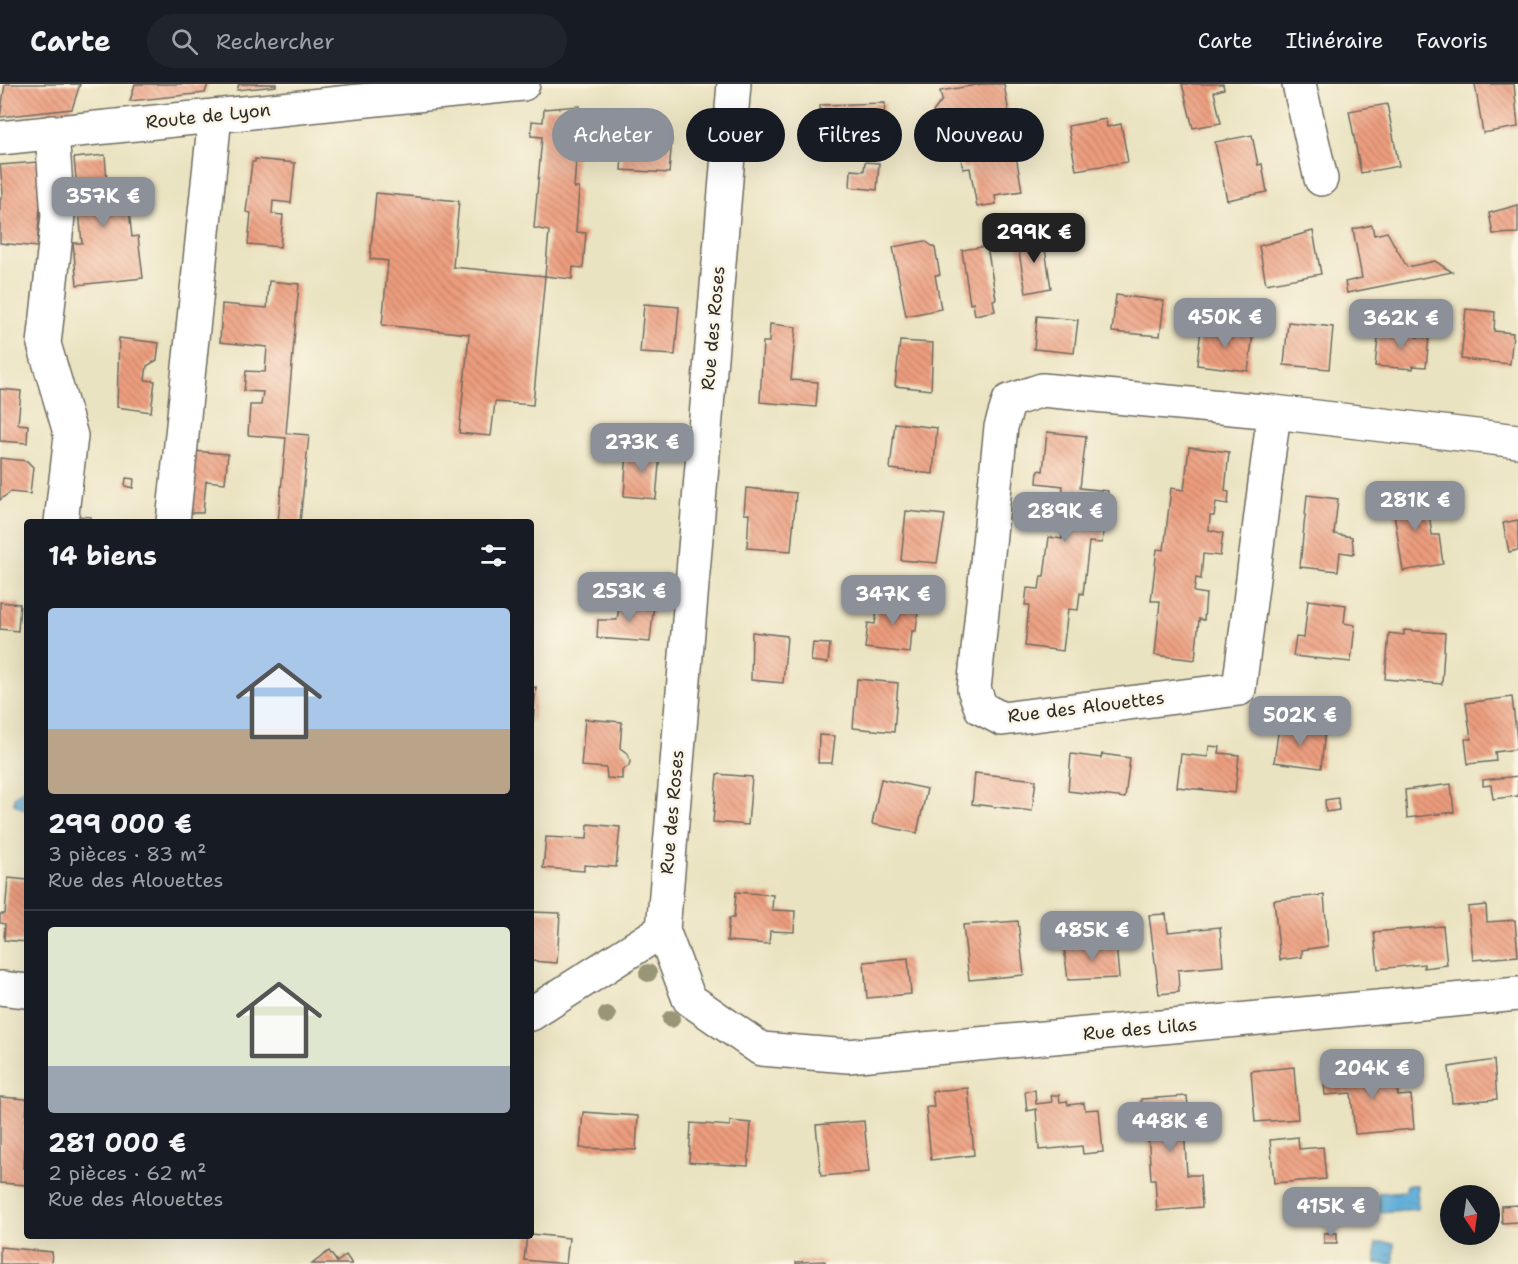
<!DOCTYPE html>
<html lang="fr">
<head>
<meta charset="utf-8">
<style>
	:root { --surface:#171b24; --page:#20242c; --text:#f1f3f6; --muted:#9ea1a6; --line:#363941; --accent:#8c9099 }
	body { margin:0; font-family:"Shantell Sans",sans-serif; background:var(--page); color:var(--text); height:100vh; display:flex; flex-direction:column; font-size:22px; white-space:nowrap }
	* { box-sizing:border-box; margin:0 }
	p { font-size:20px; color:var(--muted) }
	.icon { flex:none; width:33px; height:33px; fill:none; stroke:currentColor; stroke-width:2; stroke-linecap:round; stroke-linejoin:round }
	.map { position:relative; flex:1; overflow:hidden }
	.details { position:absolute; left:24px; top:435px; width:510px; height:720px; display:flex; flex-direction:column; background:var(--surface); border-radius:6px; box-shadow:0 6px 24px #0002 }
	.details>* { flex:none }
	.hud { position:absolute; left:552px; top:24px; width:570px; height:54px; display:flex; gap:12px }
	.needle { width:39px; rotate:167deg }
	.tools { position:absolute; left:1440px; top:1101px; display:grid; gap:12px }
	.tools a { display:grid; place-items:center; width:60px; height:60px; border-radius:50%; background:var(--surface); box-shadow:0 6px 24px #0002; font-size:30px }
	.price { position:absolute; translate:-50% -51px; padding:0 14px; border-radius:12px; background:var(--accent); color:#fff; font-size:20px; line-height:39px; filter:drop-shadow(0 2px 3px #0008) }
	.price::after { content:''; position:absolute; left:50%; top:36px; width:18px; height:14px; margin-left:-9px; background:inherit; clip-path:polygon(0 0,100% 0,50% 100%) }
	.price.active { background:#222; color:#fff }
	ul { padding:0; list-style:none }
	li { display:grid; align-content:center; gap:12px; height:318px; padding:0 24px }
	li+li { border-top:2px solid var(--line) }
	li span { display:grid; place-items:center; height:186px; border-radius:6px; color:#555 }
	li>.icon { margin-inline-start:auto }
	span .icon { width:108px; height:108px; fill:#fffc; stroke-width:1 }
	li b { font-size:26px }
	h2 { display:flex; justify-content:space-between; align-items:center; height:72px; padding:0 24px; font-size:26px }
	.pill { padding:0 21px; border-radius:27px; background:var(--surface); box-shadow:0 6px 24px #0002; font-size:21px; line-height:54px }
	.pill.active { background:var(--accent); color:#fff }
	header { display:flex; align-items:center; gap:36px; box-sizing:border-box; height:84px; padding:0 30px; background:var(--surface); border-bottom:2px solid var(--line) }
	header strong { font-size:28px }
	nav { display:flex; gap:33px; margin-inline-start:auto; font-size:21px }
	.search { width:420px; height:54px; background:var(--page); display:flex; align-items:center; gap:15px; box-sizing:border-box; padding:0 21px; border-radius:33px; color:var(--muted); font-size:22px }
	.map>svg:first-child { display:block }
</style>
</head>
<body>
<header>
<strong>Carte</strong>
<div class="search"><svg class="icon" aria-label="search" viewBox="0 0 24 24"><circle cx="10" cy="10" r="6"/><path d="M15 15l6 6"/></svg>Rechercher</div>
<nav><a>Carte</a><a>Itinéraire</a><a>Favoris</a></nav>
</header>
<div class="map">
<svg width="1518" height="1180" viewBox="0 0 1518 1180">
	<defs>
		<pattern id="water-ripples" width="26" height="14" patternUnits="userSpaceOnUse" patternTransform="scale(1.5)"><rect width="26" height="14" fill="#5dacd7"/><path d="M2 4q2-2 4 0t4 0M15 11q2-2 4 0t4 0" fill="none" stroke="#4d8caf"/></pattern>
		<pattern id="building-back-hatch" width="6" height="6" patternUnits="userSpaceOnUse" patternTransform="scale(1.5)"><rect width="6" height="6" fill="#ed9d7e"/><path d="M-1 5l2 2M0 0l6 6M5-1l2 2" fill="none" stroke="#c08067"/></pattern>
	</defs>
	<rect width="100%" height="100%" fill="#fcf5e5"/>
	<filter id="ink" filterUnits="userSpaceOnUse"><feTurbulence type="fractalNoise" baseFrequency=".0167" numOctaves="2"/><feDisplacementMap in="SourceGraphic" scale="12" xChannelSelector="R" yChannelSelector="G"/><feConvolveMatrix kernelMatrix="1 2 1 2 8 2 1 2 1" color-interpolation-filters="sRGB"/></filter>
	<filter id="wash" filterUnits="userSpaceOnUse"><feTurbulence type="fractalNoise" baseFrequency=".008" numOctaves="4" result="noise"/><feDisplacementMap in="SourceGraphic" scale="24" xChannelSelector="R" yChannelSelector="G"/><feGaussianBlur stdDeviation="1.35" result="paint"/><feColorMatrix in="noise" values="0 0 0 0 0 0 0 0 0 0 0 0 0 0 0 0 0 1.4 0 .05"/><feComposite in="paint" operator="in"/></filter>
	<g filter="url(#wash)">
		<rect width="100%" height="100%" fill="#eae3c1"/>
		<!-- water -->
		<g fill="url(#water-ripples)" stroke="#446c81" stroke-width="1.5">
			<path d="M27,702V726H25L14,720V713Z"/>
			<path d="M1406,1101H1417L1418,1125L1379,1128L1378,1109L1406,1107Z"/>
			<rect x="1376" y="1159" width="18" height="21"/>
		</g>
		<g id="blocks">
			<!-- building -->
			<g fill="url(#building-back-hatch)">
				<path d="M5,0H80L72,25L0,33Z"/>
				<path d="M135,0H208L205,9L130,17Z"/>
				<path d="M239,0H276V2L237,6Z"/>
				<path d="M982,0H1004L1022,107L995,111L996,120L977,123L970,84L963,85L958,60L939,63L933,28L942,16L940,7Z"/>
				<path d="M1182,0H1223L1224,5L1214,8L1221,39L1193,44Z"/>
				<path d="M1475,0H1514L1518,43L1483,49Z"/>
				<path d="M885,19L881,62L822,64L820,21Z"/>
				<path d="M1387,20L1399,82L1361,89L1349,27Z"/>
				<path d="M580,22L574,104H579L576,148L586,149L583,184L573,183L572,195L545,192L549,147L534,144L542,53L531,52L532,37L543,38L544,25Z"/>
				<path d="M1106,35L1107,43L1121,40L1128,78L1076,86L1068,42Z"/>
				<path d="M624,50L672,55L669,89L621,86Z"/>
				<path d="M1252,51L1258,81L1262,80L1267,108L1227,116L1215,58Z"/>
				<path d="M105,71L107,97L118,96L120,118H128L132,153L138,152L143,194L77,201L73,159H82L74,74Z"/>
				<path d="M255,75L295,79L291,119L273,117L272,130L283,131L280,163L248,160L251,129L246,128L252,78H255Z"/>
				<path d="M38,78L41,108L37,163L0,159V117L3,109L0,81Z"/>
				<path d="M865,78L879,79L877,106L850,103L851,86L864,87Z"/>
				<path d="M376,109L459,117L453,183L545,192L533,321L495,318L491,352L459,349L469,250L382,241L388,177L370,175Z"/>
				<path d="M1518,121V149L1493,150L1489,129Z"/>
				<path d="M1372,141L1374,151L1387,148L1407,183L1435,177L1452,188L1347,209L1345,198L1362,194L1353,145Z"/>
				<path d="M1313,147L1321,190L1266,200L1259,162Z"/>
				<path d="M1043,152L1051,204L1026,209L1017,157Z"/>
				<path d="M925,157L935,164L940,191H935L941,225L906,232L893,163Z"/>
				<path d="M987,162L996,215L993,216L995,227L975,231L973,219L970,220L962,166Z"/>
				<path d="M269,197L299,200L286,349L309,351L300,438H278L286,354L248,351L250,321H261L263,308L244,307L246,287L265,288L267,263L220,258L222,220L267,224Z"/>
				<path d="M1116,211L1164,217L1160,252L1112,248Z"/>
				<path d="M644,220L679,223L675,271L640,269Z"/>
				<path d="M1466,225L1495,228L1494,247L1513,249L1510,280L1461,275Z"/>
				<path d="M1037,232L1078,236L1074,269L1034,265Z"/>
				<path d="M1288,238L1333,243L1329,285L1284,281Z"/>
				<path d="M770,240L796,243L791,296L818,298L816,323L760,318L763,258H769Z"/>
				<path d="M1201,244L1253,250L1248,287L1197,281Z"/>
				<path d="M1379,245L1416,249V253L1429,254L1426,283L1413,282V285L1375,282Z"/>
				<path d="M119,254L159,259L157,276L147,282L145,296L155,297L151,328L117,323Z"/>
				<path d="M900,257L933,259L931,306L895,302Z"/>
				<path d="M0,305L21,307L18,340L28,341L27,359L0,357Z"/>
				<path d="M895,339L937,344L933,390L890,385Z"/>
				<path d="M1047,348L1086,352L1080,404L1108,407L1102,459L1089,458L1083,510L1080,509L1078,526L1068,525L1063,567L1025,562L1029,521H1025L1027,504L1039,505L1041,492H1044L1049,453L1062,455L1066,416H1062L1063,402L1037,399L1038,386L1043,387Z"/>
				<path d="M1189,363L1229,368L1225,407L1229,408L1228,420L1216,418L1214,432H1210L1209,446L1223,449L1220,472L1203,470L1201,495L1196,494L1194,508L1206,510L1204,536L1199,535L1195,576L1155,571L1160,517H1151L1157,465L1164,466L1171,404L1184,406Z"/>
				<path d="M627,366L660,369L656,415L624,412Z"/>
				<path d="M193,367L228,370L225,399L206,397L203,429H188Z"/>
				<path d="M0,374L27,377L33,383L30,410L10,408L0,416Z"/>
				<path d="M126,394L134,395L133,404L125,402Z"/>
				<path d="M746,404L796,409L791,467L747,464L749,430H744Z"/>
				<path d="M1420,406L1423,425L1429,429L1432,451H1439L1443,480L1403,487L1391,410Z"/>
				<path d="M1307,411L1338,415L1334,450L1352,453L1354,470L1340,468L1338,487L1300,483Z"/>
				<path d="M906,427L945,431L937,479L901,476Z"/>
				<path d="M76,432L91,433V438H75Z"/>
				<path d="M1518,436V466L1509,468L1503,439Z"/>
				<path d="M879,513L919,518L916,547H912L910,569L865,564L868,539L875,540Z"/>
				<path d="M1308,516L1346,521L1344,539L1355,541L1351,578L1293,572L1296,553L1304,554Z"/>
				<path d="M620,517L654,519L650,558L597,554L598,536H617Z"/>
				<path d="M0,518L20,520L18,547L0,545Z"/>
				<path d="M1404,546L1445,549L1442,600L1385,595L1389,549L1404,551Z"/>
				<path d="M752,548L787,552L783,599L751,596Z"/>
				<path d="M813,559L830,560L828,579L811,577Z"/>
				<path d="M857,595L898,599L894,648L853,644Z"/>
				<path d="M536,603L533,638H531V604Z"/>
				<path d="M1512,613L1518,665L1495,668L1496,677L1468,680L1465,655H1471L1466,619Z"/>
				<path d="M585,635L622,638L620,664L628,670L630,677L629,682L622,686V695L607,694L606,684L581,682Z"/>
				<path d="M1279,642L1325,647L1321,684L1274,678Z"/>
				<path d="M819,651L835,652L832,679H818Z"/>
				<path d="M1209,662L1220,663L1219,669L1239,671L1235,709L1177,703L1181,670L1208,673Z"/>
				<path d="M1071,670L1101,674L1102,670L1130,674L1125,714L1068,707Z"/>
				<path d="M975,689L1036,696L1032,727L972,720Z"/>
				<path d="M717,690L752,693L748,741L713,738Z"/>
				<path d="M1518,692V712L1493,715L1491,701L1483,702V696Z"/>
				<path d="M881,695L927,705L917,749L872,740Z"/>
				<path d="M1451,700L1454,728L1407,734L1405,706Z"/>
				<path d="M1338,714L1339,726L1326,728L1325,716Z"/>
				<path d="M588,740L620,743L616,783L584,781V787L543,784L546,753L587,755Z"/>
				<path d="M8,794L27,796V858L4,856L5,840L0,839V830H5Z"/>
				<path d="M736,808L773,811L772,826L795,827L794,848L770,847L769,860L727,857L729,834H734Z"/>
				<path d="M1324,811L1328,862L1302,866V873L1280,876L1274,816Z"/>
				<path d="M1486,821L1487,838L1515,836L1518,872L1473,876L1468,823Z"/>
				<path d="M531,828L560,829L557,879L531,877Z"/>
				<path d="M1166,830L1168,848L1220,843L1223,882L1178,886L1179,908L1159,910L1149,831Z"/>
				<path d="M1018,837L1024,891L969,896L963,841Z"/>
				<path d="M1443,842L1447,881L1424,884V880L1378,885L1374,848Z"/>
				<path d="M1116,859L1119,894L1068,896L1064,864Z"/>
				<path d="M908,874L911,910L867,914L864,878Z"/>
				<path d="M1494,976L1497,1015L1452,1019L1449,983Z"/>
				<path d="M1294,983L1298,1035L1255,1038L1251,987Z"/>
				<path d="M1360,983L1361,991L1395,986L1398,1012L1411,1011L1414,1045L1355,1050L1351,1009L1325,1011L1323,986Z"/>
				<path d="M968,1004L974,1071L931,1076L926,1023H934L932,1007Z"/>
				<path d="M1035,1006L1036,1020L1052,1018L1051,1011H1059L1060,1018L1067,1017L1068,1021L1084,1019L1085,1026L1099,1025L1103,1068L1083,1070L1082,1062L1039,1066L1036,1025L1027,1027L1025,1007Z"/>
				<path d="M1187,1012L1190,1044H1184L1187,1091H1200L1202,1123L1157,1127L1155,1095H1151L1148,1048H1144L1141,1015Z"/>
				<path d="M0,1013L27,1015L24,1084H27V1101L0,1099Z"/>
				<path d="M583,1028L638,1032L636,1066L580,1064Z"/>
				<path d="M730,1037L751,1039L748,1082L689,1078L691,1039L730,1042Z"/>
				<path d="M864,1037L869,1088L821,1092L816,1041Z"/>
				<path d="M1298,1053L1299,1065L1323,1063L1326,1095L1274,1099L1270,1056Z"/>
				<path d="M1518,1121V1138L1502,1139L1501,1122Z"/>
				<rect x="1324" y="1149" width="13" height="10"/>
				<path d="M531,1150L569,1154L566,1180L524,1176L527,1152Z"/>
				<path d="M0,1163L52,1168L51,1180H0Z"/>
				<path d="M329,1167L337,1178L346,1171L352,1180H312Z"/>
				<path d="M825,1177V1180H796V1178Z"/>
			</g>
		</g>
	</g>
	<g filter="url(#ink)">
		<use href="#blocks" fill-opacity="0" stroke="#6e6b60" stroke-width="1.5"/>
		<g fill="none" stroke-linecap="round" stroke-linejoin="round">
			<defs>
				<g id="minor">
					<path d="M734,0L663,846L689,915L761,965L848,972L1518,910"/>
					<path d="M1299,0L1321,95"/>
					<path d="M52,48L58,132L44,260L71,352L61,438"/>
					<path d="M0,54L523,0"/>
					<path d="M1274,328L1239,605L1002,635L981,624L974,605L1001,343L1009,317L1042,306L1274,328L1518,357"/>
					<path d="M173,438L215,32"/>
					<path d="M0,904L27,907"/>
					<path d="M531,930L663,846"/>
				</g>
			</defs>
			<!-- minor casing -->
			<use href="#minor" stroke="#6e6b60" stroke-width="36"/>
			<!-- minor -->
			<use href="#minor" stroke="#fff" stroke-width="33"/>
		</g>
		<!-- trees -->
		<g fill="#989677">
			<circle cx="648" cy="889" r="9"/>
			<circle cx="607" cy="931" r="9"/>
			<circle cx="671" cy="935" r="9"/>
		</g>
	</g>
	<g text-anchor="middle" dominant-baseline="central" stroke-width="5" stroke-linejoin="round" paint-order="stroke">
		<!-- street labels -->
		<g font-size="18" fill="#2b2b2b" stroke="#fcf5e5">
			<text transform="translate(208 32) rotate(-6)">Route de Lyon</text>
			<text transform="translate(713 244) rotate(-85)">Rue des Roses</text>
			<text transform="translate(1086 623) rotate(-7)">Rue des Alouettes</text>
			<text transform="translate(672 728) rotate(-85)">Rue des Roses</text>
			<text transform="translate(1140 945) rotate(-5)">Rue des Lilas</text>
		</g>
	</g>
</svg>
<div class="tools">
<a><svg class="needle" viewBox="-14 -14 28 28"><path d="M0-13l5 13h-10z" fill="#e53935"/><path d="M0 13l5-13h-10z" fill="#9ea1a6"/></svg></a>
</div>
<b class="price" style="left:103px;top:144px">357K €</b>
<b class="price active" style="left:1034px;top:180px">299K €</b>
<b class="price" style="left:1225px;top:265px">450K €</b>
<b class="price" style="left:1401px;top:266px">362K €</b>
<b class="price" style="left:642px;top:390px">273K €</b>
<b class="price" style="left:1415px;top:448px">281K €</b>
<b class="price" style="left:1065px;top:459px">289K €</b>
<b class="price" style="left:629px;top:539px">253K €</b>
<b class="price" style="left:893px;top:542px">347K €</b>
<b class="price" style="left:1300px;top:663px">502K €</b>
<b class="price" style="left:1092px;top:878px">485K €</b>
<b class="price" style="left:1372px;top:1016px">204K €</b>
<b class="price" style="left:1170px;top:1069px">448K €</b>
<b class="price" style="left:1331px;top:1154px">415K €</b>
<div class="hud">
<a class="pill active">Acheter</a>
<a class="pill">Louer</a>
<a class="pill">Filtres</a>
<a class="pill">Nouveau</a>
</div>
<section class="details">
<h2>14 biens<svg class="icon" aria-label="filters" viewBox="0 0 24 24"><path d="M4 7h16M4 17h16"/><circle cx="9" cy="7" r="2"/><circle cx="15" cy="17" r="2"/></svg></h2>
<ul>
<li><span style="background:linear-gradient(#a9c7e8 65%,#b9a48a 0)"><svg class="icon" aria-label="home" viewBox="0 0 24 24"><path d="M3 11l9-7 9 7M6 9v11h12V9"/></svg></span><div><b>299 000 €</b><p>3 pièces · 83 m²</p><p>Rue des Alouettes</p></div></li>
<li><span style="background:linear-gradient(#dfe7d0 75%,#9aa5b1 0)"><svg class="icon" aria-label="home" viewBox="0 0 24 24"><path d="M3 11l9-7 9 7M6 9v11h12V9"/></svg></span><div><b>281 000 €</b><p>2 pièces · 62 m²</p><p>Rue des Alouettes</p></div></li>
</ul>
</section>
</div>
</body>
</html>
